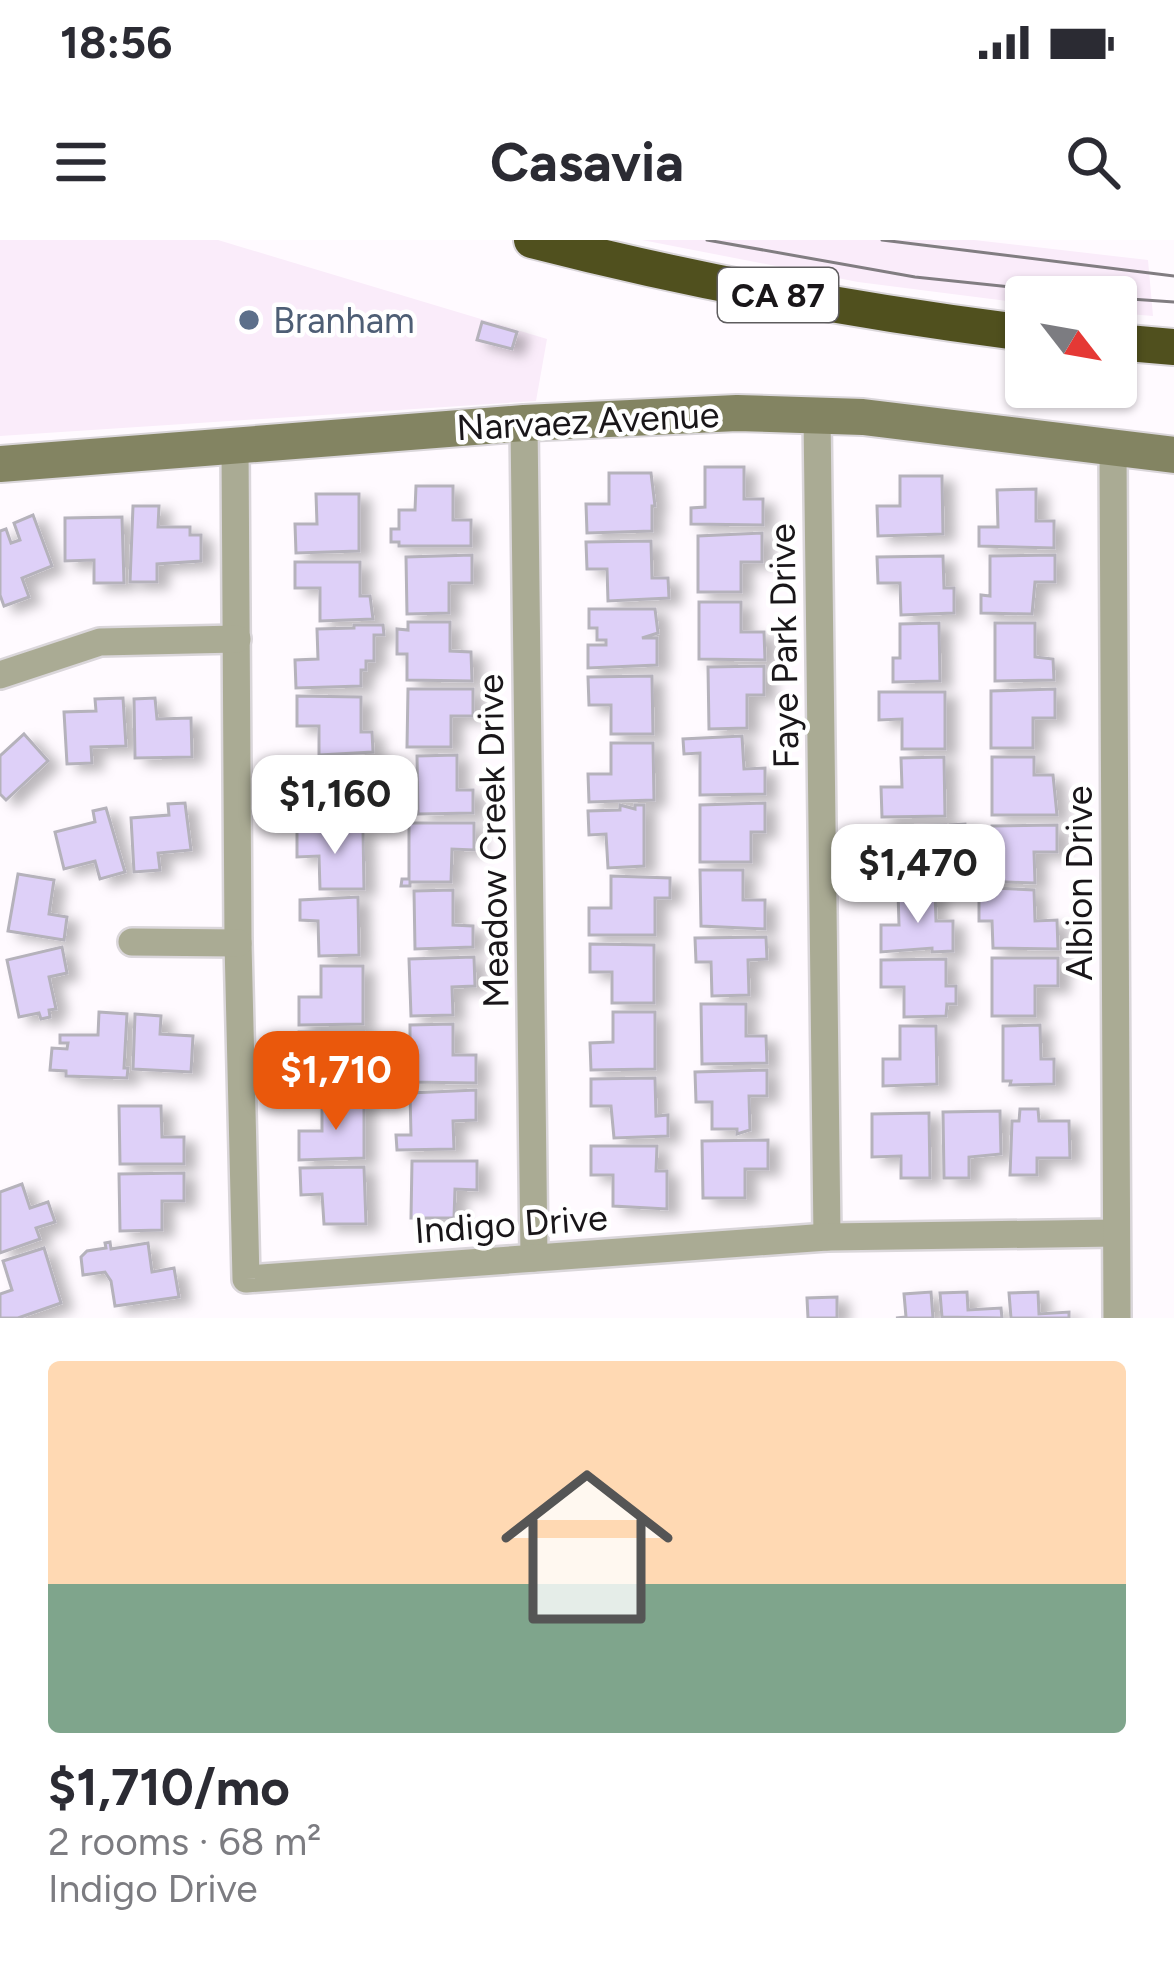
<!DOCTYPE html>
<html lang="en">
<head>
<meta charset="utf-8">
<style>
	:root { --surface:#fff; --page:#f2f2f3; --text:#2b2b33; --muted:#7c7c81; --line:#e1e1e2; --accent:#ea580c }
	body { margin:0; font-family:Figtree,sans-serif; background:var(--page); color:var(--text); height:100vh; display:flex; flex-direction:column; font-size:45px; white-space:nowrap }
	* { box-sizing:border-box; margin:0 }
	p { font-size:39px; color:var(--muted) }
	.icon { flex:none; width:66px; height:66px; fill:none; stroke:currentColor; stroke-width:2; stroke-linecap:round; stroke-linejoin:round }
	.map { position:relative; height:1078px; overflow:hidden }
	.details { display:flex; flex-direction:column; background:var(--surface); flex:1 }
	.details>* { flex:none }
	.needle { width:78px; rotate:121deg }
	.fabs { position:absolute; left:1005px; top:36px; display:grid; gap:24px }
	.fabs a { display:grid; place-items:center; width:132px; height:132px; border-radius:12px; background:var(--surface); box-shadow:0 3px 9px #0004; font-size:60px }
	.price { position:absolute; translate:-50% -102px; padding:0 27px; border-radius:24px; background:#fff; color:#222; font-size:39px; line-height:78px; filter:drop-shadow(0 3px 6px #0008) }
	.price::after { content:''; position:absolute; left:50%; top:72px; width:36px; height:27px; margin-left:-18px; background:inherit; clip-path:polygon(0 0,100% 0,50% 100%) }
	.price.current { background:var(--accent); color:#fff }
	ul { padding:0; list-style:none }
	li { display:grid; align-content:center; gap:24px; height:636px; padding:0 48px }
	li+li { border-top:3px solid var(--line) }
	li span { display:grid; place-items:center; height:372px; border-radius:12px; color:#555 }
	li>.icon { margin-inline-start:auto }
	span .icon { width:216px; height:216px; fill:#fffc; stroke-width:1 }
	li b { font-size:51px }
	.status { display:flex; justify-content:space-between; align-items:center; height:84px; padding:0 60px; background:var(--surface); direction:ltr }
	.status svg { height:33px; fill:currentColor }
	header { display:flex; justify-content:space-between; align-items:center; height:156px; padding:0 48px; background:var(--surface); font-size:54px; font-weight:700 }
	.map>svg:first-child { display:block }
</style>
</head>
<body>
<div class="status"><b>18:56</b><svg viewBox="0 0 49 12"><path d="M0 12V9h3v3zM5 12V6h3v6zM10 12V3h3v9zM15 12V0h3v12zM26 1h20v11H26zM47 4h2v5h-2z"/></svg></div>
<header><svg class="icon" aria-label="menu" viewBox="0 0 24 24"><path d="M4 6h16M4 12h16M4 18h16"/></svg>Casavia<svg class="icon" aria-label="search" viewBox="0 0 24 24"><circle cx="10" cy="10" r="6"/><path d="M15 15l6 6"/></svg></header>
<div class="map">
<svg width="1174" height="1078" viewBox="0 0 1174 1078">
	<defs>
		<filter id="shadow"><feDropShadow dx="11" dy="6" stdDeviation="6" flood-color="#0004"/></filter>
	</defs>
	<rect width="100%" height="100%" fill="#fffaff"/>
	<!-- built -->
	<g fill="#faecfa">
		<path d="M0,0H218L547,99L536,161L0,196Z"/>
		<path d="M642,0H974L1148,20L1153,76L1116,73V57H1026V63L1015,62L858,42Z"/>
	</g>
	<!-- building -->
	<g fill="#ded0f8" stroke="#b5b2bb" stroke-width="3" filter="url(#shadow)">
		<path d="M482,82L517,92L512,109L477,100Z"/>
		<path d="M705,227H744V259H763V285L691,284V268L705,267Z"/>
		<path d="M609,233H651L655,266H652V291L587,293L586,264H609Z"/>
		<path d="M900,236H942L943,294L878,296L877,266H900Z"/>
		<path d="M416,246H453V280H471V306H399V302H391V289H399V270H415Z"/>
		<path d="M1036,249V281H1054V308L979,306V287H998L997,250Z"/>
		<path d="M316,254H359V311L296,313L295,284H317Z"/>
		<path d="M133,266H159L158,287H190V295H201V321L157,324V342H130Z"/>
		<path d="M33,275L52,326L22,338L29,357L4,366L0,355V291L6,289L11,303L20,300L14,283Z"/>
		<path d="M122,277L124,343H94V320L65,321V278Z"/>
		<path d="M762,293V322H741V352H698V296Z"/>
		<path d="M651,301L652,338H668L669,358L608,361L607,329H587L586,302Z"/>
		<path d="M472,315V343H449V373L407,374L406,317Z"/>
		<path d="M1055,315V342H1035L1032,374L981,373V355L990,356V316Z"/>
		<path d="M943,316L944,348H954V373L901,375L900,343H878L877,317Z"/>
		<path d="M295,322H360V356H370L373,379L320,381V348H295Z"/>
		<path d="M699,362H741V392H764L765,420L699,419Z"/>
		<path d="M589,369H655L658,393L642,398H657V425L588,428V405H606V400H597V388H589Z"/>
		<path d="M408,382H450V411L471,412L472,441L407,440V414H397V389L408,390Z"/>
		<path d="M939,383L940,441L893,442V418H900V384Z"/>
		<path d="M995,383H1035V417L1053,419L1054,440L995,441Z"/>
		<path d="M354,385H383L384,395H374V421H366V430H361V446L296,448L295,420L318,419L317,389L354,388Z"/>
		<path d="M764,426V455H747V488L709,489L708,427Z"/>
		<path d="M652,436L653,494H611V465H589L588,437Z"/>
		<path d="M408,449H473V476H451V507H407Z"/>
		<path d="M1055,449V478H1033V508H991V451Z"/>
		<path d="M879,452H945V509H902V479L879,480Z"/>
		<path d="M297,456L361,457V492H372L373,512L319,515V486H297Z"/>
		<path d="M123,458L126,506L91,507L92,523L67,524L64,472L96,471L95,459Z"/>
		<path d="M155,458L157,479L191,478L192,517L135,518L134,459Z"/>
		<path d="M24,494L48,521L6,560L0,554V516Z"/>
		<path d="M742,496L744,529L765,528V554L700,555V513L684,514L683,499Z"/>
		<path d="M611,503H653L654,560L589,562L588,534H611Z"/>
		<path d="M457,515V550H473V573L418,574L417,516Z"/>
		<path d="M944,517L945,576L882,577L881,547H902L901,518Z"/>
		<path d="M992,517H1034V535H1053L1057,575H992Z"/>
		<path d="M351,522L352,580L297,583L296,557H315L314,523Z"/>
		<path d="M185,563L191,610L158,613L160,630L134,632L131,578L169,575L168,564Z"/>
		<path d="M765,563V592H751V622H700V565Z"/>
		<path d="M620,565L635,569V565H644V626L608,628L606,594L589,595L588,571L620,570Z"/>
		<path d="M106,568L125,632L100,639L95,621L64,629L55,592L95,582L93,571Z"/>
		<path d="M409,583H474V610L452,609L451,642H410V646H401L402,639H409Z"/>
		<path d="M965,584L966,612H951L950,585Z"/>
		<path d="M946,585V627L957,626L958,643L903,644V612L879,613V586Z"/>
		<path d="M1057,585V612H1034L1035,643L980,641V628H992V586Z"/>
		<path d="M363,590L364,649H320L319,616L297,617V591Z"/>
		<path d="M700,630H743V660H765V689L701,686Z"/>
		<path d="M18,634L54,640L49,674L67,677L64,700L8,691Z"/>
		<path d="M611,636L670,638V658H655V695H589V668H611Z"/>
		<path d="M993,648L1034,650L1035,681L1057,680L1058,709L993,708L992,681H979V649Z"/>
		<path d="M453,650V685L473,686V707L415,709L414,651Z"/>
		<path d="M935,651L936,681H953V711L932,712V708L881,712V685H899L898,652Z"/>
		<path d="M358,657L359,715L319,716L318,681L300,680V660Z"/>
		<path d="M766,697L767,719L748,720L749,755L712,756L711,722H696L695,698Z"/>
		<path d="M590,704L654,705V763H612V732H590Z"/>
		<path d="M62,707L67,733L49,737L56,769L49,770L50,777L41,779L39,773L19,777L7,720Z"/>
		<path d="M474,717L475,746L452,747L453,775L411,776L409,719Z"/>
		<path d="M992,718H1058V746H1035V776H992Z"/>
		<path d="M946,719V746H956V764H947L946,776L904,777V747H881V720Z"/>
		<path d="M321,726H363V784L299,785V757H321Z"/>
		<path d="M701,764H746V796H766L767,823L702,824Z"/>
		<path d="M99,772L127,774L124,828H128L127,838L66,836V831L50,830L52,808L67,809L68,803H60V795H98Z"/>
		<path d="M613,772H655V829L591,830L590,803L613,802Z"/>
		<path d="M135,774L161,776L160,794L193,796L191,832L133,829Z"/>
		<path d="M453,784V815H476V843L410,842V785Z"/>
		<path d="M1040,785L1041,819H1054V844L1010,845L1011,841H1003V786Z"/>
		<path d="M900,786H936L937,844L883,846V819H900Z"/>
		<path d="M299,792H364V851H322L319,819H298Z"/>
		<path d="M767,830V856H749L750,890L737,894V889H712V862H696L695,832Z"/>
		<path d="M655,838L656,876L668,875V896L614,898L611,866H591V839Z"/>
		<path d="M476,850V880L453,881L454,909L397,910L396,895H411L410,853Z"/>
		<path d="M322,860H364V918L299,920V891H322Z"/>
		<path d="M119,866H161L162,897H184V924H120Z"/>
		<path d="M1020,869H1038L1039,881H1069L1070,918H1037V935H1010L1012,881H1019Z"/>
		<path d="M1000,871L1001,914L969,917V938H944L943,872Z"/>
		<path d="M929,873L930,938H901V916L872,917V874Z"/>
		<path d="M768,900V929H745V958H703L702,901Z"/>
		<path d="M591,906H657L656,931H667V969L613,966V935H591Z"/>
		<path d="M412,921H477V950L455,949L454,978H411Z"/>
		<path d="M364,927L366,984H324L322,954L301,955L300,928Z"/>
		<path d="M184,933V961H162V990L120,991L119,934Z"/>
		<path d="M22,944L30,968L48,962L55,982L36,988L40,999L0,1013V952Z"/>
		<path d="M110,1002L111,1009L148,1003L152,1032L174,1028L179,1057L115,1066L111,1041L105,1032L83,1035L81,1017L87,1011L106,1008L105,1003Z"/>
		<path d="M44,1008L61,1063L18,1078H0V1054L12,1050L3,1021Z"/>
		<path d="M931,1052L933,1078H896L906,1077L904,1054Z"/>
		<path d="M967,1052L968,1070L1001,1068L1002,1078L942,1077L940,1053Z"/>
		<path d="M1038,1052L1039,1074L1069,1072V1078H1011L1009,1053Z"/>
		<path d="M837,1057V1078H808L807,1058Z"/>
	</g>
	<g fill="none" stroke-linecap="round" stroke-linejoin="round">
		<defs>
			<g id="street">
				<path d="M817,174L827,997"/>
				<path d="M524,183L534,1018"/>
				<path d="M235,205L238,703L246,1039L827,997L1116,993"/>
				<path d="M1113,208L1117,1078"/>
				<path d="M0,435L100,402L237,399"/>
				<path d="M132,702L238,703"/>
			</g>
			<path id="secondary" d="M0,224L524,183L737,173L863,177L1174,215"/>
			<g id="highway">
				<path d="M532,0C695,42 859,72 1026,93"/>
				<path d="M1116,102L1174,107"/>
			</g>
		</defs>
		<!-- street casing -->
		<use href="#street" stroke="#dad6da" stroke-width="32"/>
		<!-- secondary casing -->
		<use href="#secondary" stroke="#dad6da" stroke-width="40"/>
		<!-- highway casing -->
		<use href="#highway" stroke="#dad6da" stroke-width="40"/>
		<!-- street -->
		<use href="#street" stroke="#aaab94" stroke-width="27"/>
		<!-- secondary -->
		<use href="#secondary" stroke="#838462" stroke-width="36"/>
		<!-- highway -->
		<use href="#highway" stroke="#50501e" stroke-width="36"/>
		<!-- tram -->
		<g stroke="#817d81" stroke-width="3">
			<path d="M707,0L915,37L1108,57"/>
			<path d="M882,0L1174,36"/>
			<path d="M1116,58L1174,62"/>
		</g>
	</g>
	<!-- markers -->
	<circle fill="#5c6f8a" stroke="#fff" stroke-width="4.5" cx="249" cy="80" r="12"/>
	<g text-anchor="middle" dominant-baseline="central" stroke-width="9" stroke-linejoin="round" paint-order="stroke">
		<!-- shield labels -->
		<rect fill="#fff" stroke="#5e5c5e" stroke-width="3" x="718" y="28" width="120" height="54" rx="9"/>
		<g font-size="33" font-weight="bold" fill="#191619">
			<text x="778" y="55">CA 87</text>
		</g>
		<!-- service labels -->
		<g font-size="36" fill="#4e5e75" stroke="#fff" text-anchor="start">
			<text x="273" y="80">Branham</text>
		</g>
		<!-- street labels -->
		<g font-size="36" fill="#191619" stroke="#fff">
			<text transform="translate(588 181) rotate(-3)">Narvaez Avenue</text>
			<text transform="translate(784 406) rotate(-91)">Faye Park Drive</text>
			<text transform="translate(493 601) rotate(-91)">Meadow Creek Drive</text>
			<text transform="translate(1079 643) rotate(-90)">Albion Drive</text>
			<text transform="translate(511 984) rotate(-4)">Indigo Drive</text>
		</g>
	</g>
</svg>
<div class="fabs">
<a><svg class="needle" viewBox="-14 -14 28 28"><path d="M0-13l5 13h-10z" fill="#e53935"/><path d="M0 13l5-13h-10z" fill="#7c7c81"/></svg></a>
</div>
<b class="price" style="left:335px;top:617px">$1,160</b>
<b class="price" style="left:918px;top:686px">$1,470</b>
<b class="price current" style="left:336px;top:893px">$1,710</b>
</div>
<section class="details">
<ul>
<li><span style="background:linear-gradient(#ffd9b3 60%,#7fa58c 0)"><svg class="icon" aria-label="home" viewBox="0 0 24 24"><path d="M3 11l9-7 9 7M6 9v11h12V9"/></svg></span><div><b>$1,710/mo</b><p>2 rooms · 68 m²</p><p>Indigo Drive</p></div></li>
</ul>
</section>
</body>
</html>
